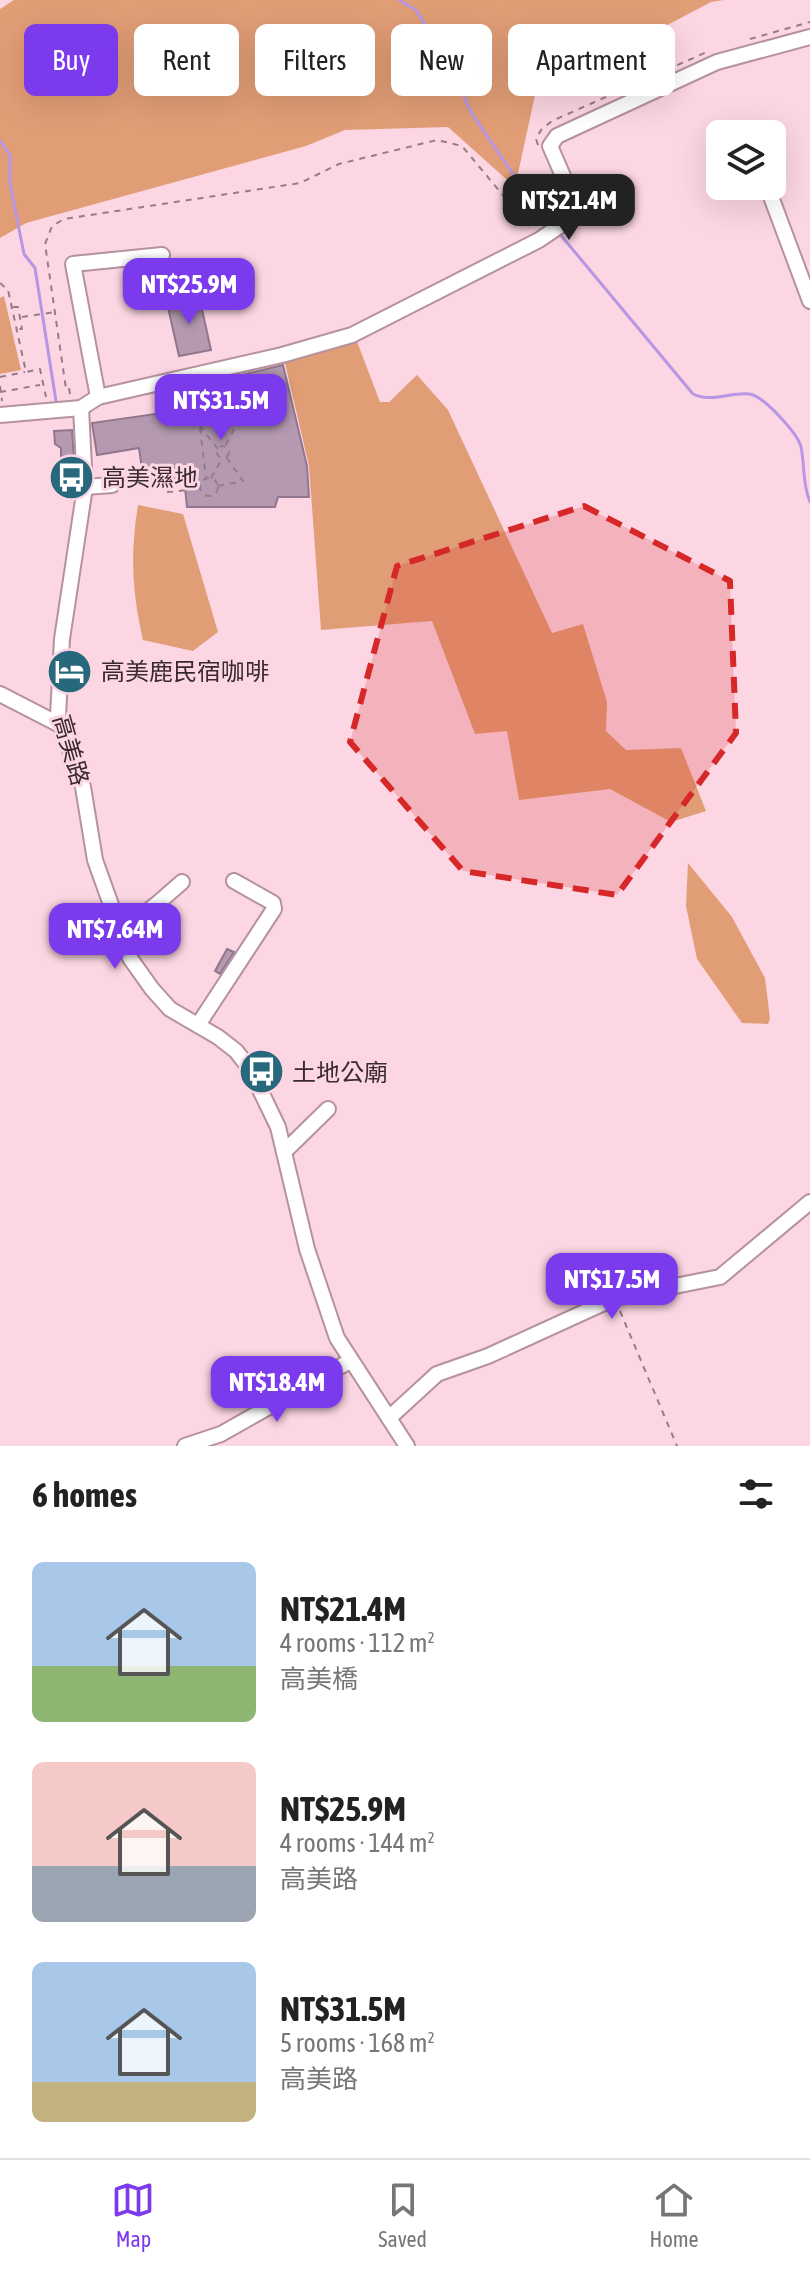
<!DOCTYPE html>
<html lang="en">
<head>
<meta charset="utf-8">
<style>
	:root { --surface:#fff; --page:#f2f2f2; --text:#222; --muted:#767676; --line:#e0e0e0; --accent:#7c3aed }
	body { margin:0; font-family:"Asap Condensed","Noto Sans TC",sans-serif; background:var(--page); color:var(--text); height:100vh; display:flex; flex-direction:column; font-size:30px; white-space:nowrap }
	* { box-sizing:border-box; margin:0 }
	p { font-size:26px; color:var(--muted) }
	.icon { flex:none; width:44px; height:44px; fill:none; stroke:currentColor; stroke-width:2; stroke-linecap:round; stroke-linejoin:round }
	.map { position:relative; height:1446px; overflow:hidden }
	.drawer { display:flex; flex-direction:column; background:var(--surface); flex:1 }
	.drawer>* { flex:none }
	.hud { position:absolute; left:24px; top:24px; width:762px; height:72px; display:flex; gap:16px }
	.tools { position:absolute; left:706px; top:120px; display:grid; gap:16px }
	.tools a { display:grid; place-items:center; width:80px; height:80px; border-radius:12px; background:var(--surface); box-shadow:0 8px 32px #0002; font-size:40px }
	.price { position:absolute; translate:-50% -68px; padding:0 18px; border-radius:16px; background:var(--accent); color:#fff; font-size:26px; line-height:52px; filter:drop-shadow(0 2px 4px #0008) }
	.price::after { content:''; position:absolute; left:50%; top:48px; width:24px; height:18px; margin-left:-12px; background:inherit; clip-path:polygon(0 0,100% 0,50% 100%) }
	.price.active { background:#222; color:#fff }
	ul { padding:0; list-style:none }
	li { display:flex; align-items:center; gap:24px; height:200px; padding:0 32px }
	li span { display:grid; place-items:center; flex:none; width:224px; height:160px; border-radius:12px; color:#555 }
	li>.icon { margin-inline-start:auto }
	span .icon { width:96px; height:96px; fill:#fffc; stroke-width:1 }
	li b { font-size:34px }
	h2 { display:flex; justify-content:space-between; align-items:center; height:96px; padding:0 32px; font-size:34px }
	.chip { padding:0 28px; border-radius:12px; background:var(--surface); box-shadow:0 8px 32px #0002; font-size:28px; line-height:72px }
	.chip.active { background:var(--accent); color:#fff }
	.tabs { display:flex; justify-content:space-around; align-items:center; height:112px; border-top:2px solid var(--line); background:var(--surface); font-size:22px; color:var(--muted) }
	.tabs a { display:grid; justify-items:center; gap:4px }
	.tabs .active { color:var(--accent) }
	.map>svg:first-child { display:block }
</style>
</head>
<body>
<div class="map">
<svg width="810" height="1446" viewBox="0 0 810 1446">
	<rect width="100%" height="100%" fill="#fcd6e2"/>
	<!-- green -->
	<g fill="#e19d76">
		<path d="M14,0H724L711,2L535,95L515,187L448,127L345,130L306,146L26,223L0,238V9Z"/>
		<path d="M4,296L21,370L0,374V298Z"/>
		<path d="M356,339L380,402H389L417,375L448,410L552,633L583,624L607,702L606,731L626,750L681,748L706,811L671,822L610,789L519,800L507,731L475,734L432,621L321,630L309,466L285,363Z"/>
		<path d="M138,505L183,514L218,632L193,651L143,640C132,592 130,554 138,505Z"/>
		<path d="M688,863L732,917L765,978L770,1019L768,1024L742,1023L697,959L686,906Z"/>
	</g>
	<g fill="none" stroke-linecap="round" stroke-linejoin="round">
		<!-- stream -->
		<g stroke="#b797e5" stroke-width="3">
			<path d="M399,0L416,10L449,63L472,114L526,193L551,224"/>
			<path d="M0,141L10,155V184L24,254L35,268L56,401"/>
			<path d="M559,233L693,394C711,403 730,392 749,394C763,395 798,434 801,447C805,466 802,483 810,502"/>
		</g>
	</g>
	<!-- building -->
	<g fill="#b499b1" stroke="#91778e" stroke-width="2">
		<path d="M199,296L211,350L179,356L167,303Z"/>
		<path d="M283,365L307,466L309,497H278L275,507H187L184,478L144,483L139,448L97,455L92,423L177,411L175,391Z"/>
		<path d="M72,430L74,459L61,460V448L55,444L54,431Z"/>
		<path d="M227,949L234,952L220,974L215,971Z"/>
	</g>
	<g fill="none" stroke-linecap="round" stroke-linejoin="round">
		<defs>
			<g id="minor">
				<path d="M767,186L810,301"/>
				<path d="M98,397L73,264L162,255"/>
				<path d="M81,408L85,487L62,639L58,716L83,787L95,860L130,958L152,989L170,1009L218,1037L236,1051L250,1069L278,1127L307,1249L337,1338L407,1446"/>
				<path d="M0,415L81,408L98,397L282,355L352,335L539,240L579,213L550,146L557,136L717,62L810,37"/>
				<path d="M85,487L112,485"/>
				<path d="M0,694L62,726"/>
				<path d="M121,932L158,903L182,882"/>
				<path d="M198,1025L274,909L273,903L234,881"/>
				<path d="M284,1152L328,1109"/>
				<path d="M389,1418L437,1374L488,1356L615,1298L720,1277L810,1202"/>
				<path d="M185,1446L221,1434L350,1361"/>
			</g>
		</defs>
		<!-- minor casing -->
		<use href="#minor" stroke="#b6929e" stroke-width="18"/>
		<!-- path -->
		<g stroke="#967d85" stroke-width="2" stroke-dasharray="6 6" stroke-linecap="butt">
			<path d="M750,39L810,22"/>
			<path d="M538,145L536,139L541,130L552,121L709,51"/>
			<path d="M0,283L8,290L26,372L40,369L46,397"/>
			<path d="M13,307H18L22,329H17"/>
			<path d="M22,317L55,312"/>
			<path d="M0,377L25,372"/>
			<path d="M0,386L2,401"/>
			<path d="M0,392L40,385"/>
			<path d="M70,394L69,388L66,389L45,244L52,226L64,219L300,183L339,164L437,140L462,146L531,229"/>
			<circle cx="196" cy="416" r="9"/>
			<path d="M200,428L206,478"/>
			<path d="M226,445L241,415"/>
			<circle cx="223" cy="452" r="6"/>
			<path d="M218,449L200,426L242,414"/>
			<path d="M211,478L222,459"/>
			<circle cx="209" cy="487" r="9"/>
			<path d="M218,486L243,481L226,457"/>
			<path d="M167,492L199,489"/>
			<path d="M620,1311L677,1446"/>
		</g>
		<!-- minor -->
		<use href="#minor" stroke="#fff" stroke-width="14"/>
	</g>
	<!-- marked area -->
	<path fill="#d62828" fill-opacity="0.2" stroke="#d62828" stroke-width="6" stroke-dasharray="16 10" stroke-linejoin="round" d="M584,506L730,581L736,733L617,895L463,871L350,742L397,566Z"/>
	<!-- icons -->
	<defs>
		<symbol id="bus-disc" viewBox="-11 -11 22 22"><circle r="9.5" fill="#27687c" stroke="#fcd6e2"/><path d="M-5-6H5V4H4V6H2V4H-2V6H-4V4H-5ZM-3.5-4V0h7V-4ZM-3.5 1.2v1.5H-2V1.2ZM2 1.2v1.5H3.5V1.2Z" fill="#fff"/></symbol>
		<symbol id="hotel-disc" viewBox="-11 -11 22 22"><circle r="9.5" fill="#27687c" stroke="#fcd6e2"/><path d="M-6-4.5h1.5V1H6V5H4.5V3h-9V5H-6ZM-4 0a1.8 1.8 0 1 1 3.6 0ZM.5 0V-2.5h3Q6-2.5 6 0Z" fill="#fff"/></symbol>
	</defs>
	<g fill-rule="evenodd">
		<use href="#bus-disc" x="46" y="452" width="51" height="51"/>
		<use href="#hotel-disc" x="44" y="646" width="51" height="51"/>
		<use href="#bus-disc" x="236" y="1046" width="51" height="51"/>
	</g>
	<g text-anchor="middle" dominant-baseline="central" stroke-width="6" stroke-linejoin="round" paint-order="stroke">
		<!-- poi labels -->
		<g font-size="24" fill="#382a2f" stroke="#fcd6e2" text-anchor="start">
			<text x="102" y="477">高美濕地</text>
			<text x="101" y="671">高美鹿民宿咖啡</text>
			<text x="292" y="1072">土地公廟</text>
		</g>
		<!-- street labels -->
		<g font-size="24" fill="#382a2f" stroke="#fcd6e2">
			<text transform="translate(71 750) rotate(74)">高美路</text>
		</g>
	</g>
</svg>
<div class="tools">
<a><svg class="icon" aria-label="layers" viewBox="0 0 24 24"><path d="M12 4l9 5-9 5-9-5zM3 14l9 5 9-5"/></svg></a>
</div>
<b class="price active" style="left:569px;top:242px">NT$21.4M</b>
<b class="price" style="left:189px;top:326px">NT$25.9M</b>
<b class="price" style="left:221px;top:442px">NT$31.5M</b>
<b class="price" style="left:115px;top:971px">NT$7.64M</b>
<b class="price" style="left:612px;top:1321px">NT$17.5M</b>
<b class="price" style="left:277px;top:1424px">NT$18.4M</b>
<div class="hud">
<a class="chip active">Buy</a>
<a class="chip">Rent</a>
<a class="chip">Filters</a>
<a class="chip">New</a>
<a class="chip">Apartment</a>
</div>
</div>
<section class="drawer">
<h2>6 homes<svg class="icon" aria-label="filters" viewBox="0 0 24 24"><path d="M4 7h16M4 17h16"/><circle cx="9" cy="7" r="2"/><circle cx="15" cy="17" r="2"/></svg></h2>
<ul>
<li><span style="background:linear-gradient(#a9c7e8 65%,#8fb573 0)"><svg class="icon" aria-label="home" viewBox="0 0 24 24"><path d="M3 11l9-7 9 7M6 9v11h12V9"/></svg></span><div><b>NT$21.4M</b><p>4 rooms · 112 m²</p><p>高美橋</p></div></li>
<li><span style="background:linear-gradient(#f6c9c9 65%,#9aa5b1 0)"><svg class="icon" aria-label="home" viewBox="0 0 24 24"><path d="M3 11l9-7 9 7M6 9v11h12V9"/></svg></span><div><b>NT$25.9M</b><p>4 rooms · 144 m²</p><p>高美路</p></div></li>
<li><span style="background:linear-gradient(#a9c7e8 75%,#c2b280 0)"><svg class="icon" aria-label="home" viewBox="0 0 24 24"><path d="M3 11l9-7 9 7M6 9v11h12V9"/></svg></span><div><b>NT$31.5M</b><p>5 rooms · 168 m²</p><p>高美路</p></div></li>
</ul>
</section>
<nav class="tabs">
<a class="active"><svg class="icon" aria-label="map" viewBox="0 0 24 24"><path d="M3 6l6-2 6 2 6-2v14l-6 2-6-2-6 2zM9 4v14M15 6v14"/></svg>Map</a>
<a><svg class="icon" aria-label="saved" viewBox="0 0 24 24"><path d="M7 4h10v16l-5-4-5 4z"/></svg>Saved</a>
<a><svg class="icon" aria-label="home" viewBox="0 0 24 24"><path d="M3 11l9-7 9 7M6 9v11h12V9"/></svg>Home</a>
</nav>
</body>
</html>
